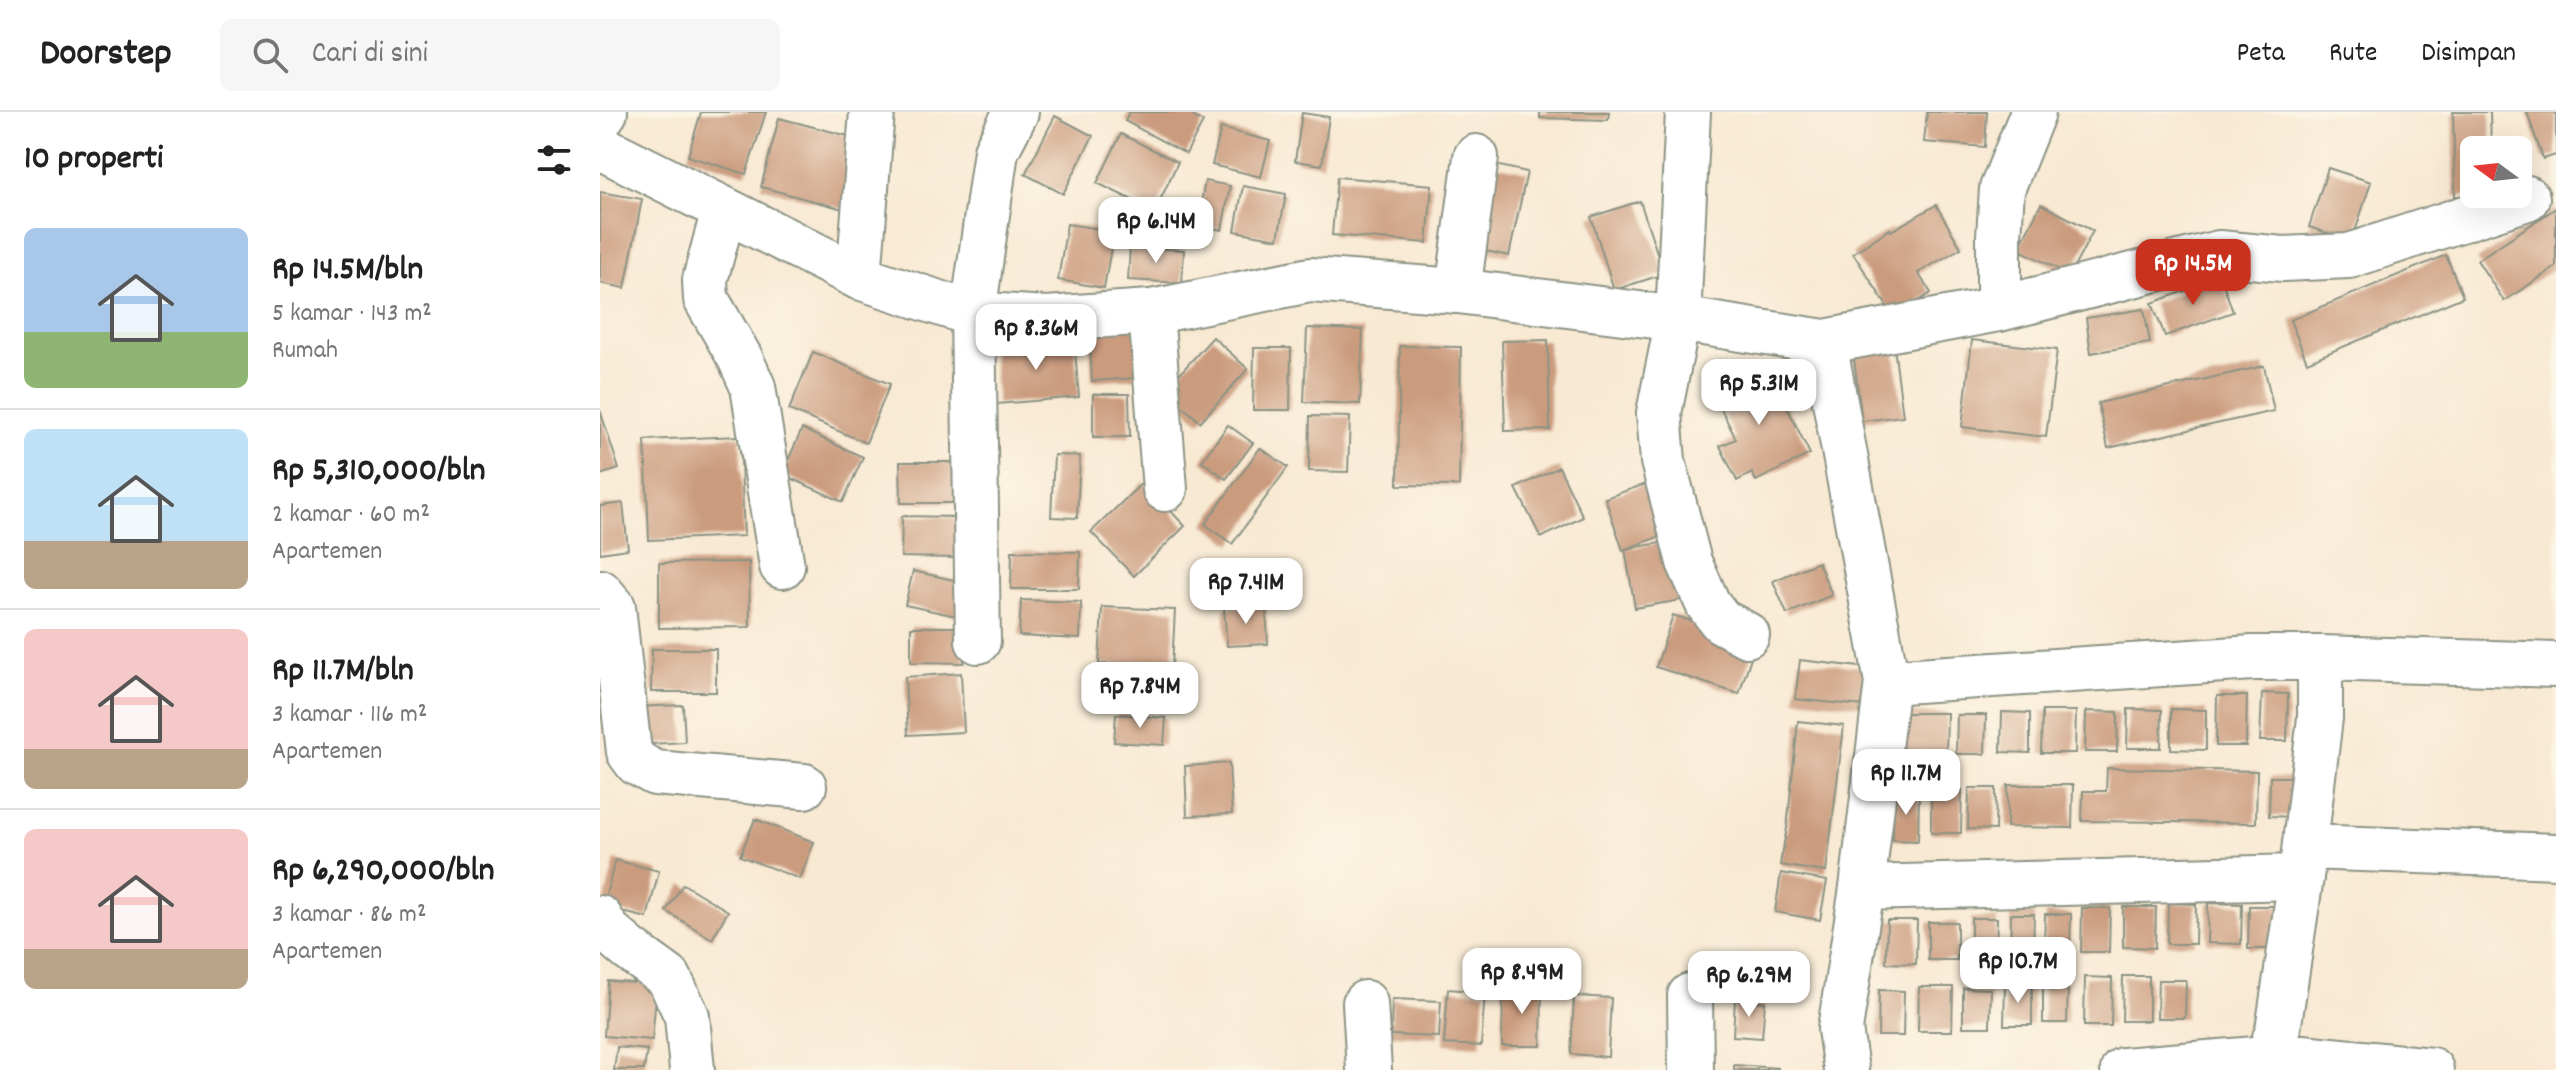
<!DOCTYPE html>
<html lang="id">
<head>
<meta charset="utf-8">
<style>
	:root { --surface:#fff; --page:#f6f6f6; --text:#222; --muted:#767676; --line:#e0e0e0; --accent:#c8321e }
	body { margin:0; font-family:Dekko,sans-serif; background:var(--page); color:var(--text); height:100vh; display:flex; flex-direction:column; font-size:30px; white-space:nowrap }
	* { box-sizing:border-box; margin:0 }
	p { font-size:26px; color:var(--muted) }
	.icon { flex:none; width:44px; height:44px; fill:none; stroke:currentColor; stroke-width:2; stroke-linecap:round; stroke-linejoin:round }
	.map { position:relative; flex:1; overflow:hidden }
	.details { display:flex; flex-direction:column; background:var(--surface); width:600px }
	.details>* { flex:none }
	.needle { width:52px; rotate:285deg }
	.tools { position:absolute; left:1860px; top:24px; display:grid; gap:16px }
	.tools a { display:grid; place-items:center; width:72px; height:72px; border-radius:12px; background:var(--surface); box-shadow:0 8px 32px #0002; font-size:40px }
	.price { position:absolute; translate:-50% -68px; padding:0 18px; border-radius:16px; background:#fff; color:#222; font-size:26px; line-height:52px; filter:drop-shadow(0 2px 4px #0008) }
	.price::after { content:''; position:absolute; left:50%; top:48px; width:24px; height:18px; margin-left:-12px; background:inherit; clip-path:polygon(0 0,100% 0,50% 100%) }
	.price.on { background:var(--accent); color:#fff }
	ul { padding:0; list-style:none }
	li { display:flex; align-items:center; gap:24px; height:200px; padding:0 24px }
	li+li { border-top:2px solid var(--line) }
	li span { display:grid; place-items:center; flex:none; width:224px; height:160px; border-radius:12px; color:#555 }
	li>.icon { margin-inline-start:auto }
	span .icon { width:96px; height:96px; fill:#fffc; stroke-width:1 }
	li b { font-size:34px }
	h2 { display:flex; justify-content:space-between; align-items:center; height:96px; padding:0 24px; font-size:34px }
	header { display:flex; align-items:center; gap:48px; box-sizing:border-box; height:112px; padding:0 40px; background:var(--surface); border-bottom:2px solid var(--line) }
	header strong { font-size:38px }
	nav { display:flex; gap:44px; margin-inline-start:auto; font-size:28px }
	.search { width:560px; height:72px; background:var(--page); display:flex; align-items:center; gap:20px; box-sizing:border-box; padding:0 28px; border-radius:12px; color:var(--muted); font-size:30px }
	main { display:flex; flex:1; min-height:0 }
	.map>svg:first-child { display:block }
</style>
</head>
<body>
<header>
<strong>Doorstep</strong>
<div class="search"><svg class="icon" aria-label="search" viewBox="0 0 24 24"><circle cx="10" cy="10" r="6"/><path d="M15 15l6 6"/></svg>Cari di sini</div>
<nav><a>Peta</a><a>Rute</a><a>Disimpan</a></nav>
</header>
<main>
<section class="details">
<h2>10 properti<svg class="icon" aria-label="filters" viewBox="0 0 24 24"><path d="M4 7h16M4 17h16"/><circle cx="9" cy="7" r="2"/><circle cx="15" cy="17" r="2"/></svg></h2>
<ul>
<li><span style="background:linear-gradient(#a9c7e8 65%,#8fb573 0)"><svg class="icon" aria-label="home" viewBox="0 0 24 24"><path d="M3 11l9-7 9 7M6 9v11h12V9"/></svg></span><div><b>Rp 14.5M/bln</b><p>5 kamar · 143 m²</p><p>Rumah</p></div></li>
<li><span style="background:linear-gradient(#bfe0f5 70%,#b9a48a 0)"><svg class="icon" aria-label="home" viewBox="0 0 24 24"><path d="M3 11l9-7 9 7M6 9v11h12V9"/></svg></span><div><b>Rp 5,310,000/bln</b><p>2 kamar · 60 m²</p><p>Apartemen</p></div></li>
<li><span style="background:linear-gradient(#f6c9c9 75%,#b9a48a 0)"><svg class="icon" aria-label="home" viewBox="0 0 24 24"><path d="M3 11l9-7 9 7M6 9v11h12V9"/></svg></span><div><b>Rp 11.7M/bln</b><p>3 kamar · 116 m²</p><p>Apartemen</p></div></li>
<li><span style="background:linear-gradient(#f6c9c9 75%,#b9a48a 0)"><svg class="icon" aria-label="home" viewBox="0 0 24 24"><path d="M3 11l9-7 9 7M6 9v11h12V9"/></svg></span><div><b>Rp 6,290,000/bln</b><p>3 kamar · 86 m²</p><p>Apartemen</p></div></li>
</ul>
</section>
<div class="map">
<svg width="1956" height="958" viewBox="0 0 1956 958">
	<rect width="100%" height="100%" fill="#fcf5e5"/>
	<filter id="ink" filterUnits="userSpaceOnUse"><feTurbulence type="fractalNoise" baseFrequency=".0125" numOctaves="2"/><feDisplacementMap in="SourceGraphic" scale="16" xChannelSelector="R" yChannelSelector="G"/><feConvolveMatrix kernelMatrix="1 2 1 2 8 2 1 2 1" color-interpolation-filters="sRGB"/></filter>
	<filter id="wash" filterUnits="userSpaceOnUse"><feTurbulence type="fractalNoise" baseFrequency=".006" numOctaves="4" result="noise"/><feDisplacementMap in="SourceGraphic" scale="32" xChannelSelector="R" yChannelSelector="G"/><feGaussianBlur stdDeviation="1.8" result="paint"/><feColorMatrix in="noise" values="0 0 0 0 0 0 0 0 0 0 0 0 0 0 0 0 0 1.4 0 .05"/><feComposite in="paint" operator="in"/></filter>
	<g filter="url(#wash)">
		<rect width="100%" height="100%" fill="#f8e9d3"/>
		<g id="blocks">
			<!-- building -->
			<g fill="#cb9b7e">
				<path d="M101,0H166L146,62L88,44Z"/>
				<path d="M529,0H586L603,10L586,42L525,9Z"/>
				<path d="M940,0H1009L1008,8L940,6Z"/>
				<path d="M1327,0H1387L1385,35L1324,30Z"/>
				<path d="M1853,0H1890L1891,38H1874V84H1855Z"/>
				<path d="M1927,0H1956V43L1943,47Z"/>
				<path d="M702,1L729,5L722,53L695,49Z"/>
				<path d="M455,4L493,24L463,82L425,62Z"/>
				<path d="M179,6L260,27L243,97L161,75Z"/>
				<path d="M621,16L670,29L661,65L612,53Z"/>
				<path d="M521,22L578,50L555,99L497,71Z"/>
				<path d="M886,51L927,60L909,144L867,135Z"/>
				<path d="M1728,56L1771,70L1752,129L1709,115Z"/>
				<path d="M737,65L832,73L827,131L732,123Z"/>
				<path d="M605,69L630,74L622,118L597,113Z"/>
				<path d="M643,74L686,82L678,127L635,119Z"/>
				<path d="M0,80L42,87L25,176L0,171Z"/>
				<path d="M1040,89L1064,162L1014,178L991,105Z"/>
				<path d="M1441,92L1493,119L1470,163L1418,137Z"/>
				<path d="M1336,93L1361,136L1318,161L1331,181L1294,205L1253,141L1290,117L1291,119Z"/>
				<path d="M1956,96V155L1904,189L1877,148Z"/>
				<path d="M467,112L514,119L504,176L458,168Z"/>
				<path d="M530,135L584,138L582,171L528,168Z"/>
				<path d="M1846,143L1863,185L1707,250L1690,208Z"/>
				<path d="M1621,166L1633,200L1565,224L1552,191Z"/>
				<path d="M1544,197L1550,231L1491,241L1486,206Z"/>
				<path d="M548,211L551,265L492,269L489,215Z"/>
				<path d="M707,216L763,218L760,292L704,290Z"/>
				<path d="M613,225L648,257L600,310L565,278Z"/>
				<path d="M474,227L479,285L397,292L392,234Z"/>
				<path d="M948,228L950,318L905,319L902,229Z"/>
				<path d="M1372,228L1457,238L1446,325L1362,315Z"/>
				<path d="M800,234L861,235L859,374L798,373Z"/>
				<path d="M1294,235L1303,304L1262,309L1253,240Z"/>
				<path d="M654,236H691L690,298H653Z"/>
				<path d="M213,240L290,272L266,331L189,298Z"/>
				<path d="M1167,254L1210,342L1156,369L1152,361L1137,369L1120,334L1136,327L1113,281Z"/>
				<path d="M1664,254L1674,299L1508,336L1498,291Z"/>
				<path d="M493,282H529L530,325H493Z"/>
				<path d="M0,298L19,357L0,363Z"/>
				<path d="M710,304L750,305L748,360L709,359Z"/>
				<path d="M628,313L653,331L626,367L602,349Z"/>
				<path d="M202,317L263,345L243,390L182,362Z"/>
				<path d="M140,324L144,424L49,428L45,328Z"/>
				<path d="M660,336L688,355L632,432L605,412Z"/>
				<path d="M454,343L480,344L477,406L451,405Z"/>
				<path d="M300,350H359L360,391H301Z"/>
				<path d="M959,355L983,405L941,426L916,376Z"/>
				<path d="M1057,368L1075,419L1023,438L1005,386Z"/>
				<path d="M543,370L585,414L534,464L491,420Z"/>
				<path d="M23,391L28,437L0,441V394Z"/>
				<path d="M302,404L359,405L358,446L301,445Z"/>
				<path d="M1078,428L1087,487L1035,496L1025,437Z"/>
				<path d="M412,439L480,440L479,477H411Z"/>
				<path d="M149,450L150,515L59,516V451Z"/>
				<path d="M1218,450L1232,483L1187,502L1173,469Z"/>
				<path d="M313,459L363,470L356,504L305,493Z"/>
				<path d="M421,488L481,490L480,527L419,524Z"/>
				<path d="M666,494L668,532L627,534L624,496Z"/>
				<path d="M502,495L575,498L572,555L499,552Z"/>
				<path d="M1073,503L1156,530L1139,582L1056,555Z"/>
				<path d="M311,515H364V551L311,550Z"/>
				<path d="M52,537H116V580H51Z"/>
				<path d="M1200,548L1268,556L1264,594L1195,587Z"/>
				<path d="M361,561L364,620L308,623L305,565Z"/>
				<path d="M1662,581L1688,582L1687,629H1660Z"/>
				<path d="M1617,584H1647L1646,634H1616Z"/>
				<path d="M83,593L85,630L34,633L32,595Z"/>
				<path d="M1528,597L1562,598L1561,636H1527Z"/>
				<path d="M1571,597L1606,598V638L1571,637Z"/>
				<path d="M1442,599H1476L1475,641H1441Z"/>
				<path d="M1486,599L1518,600L1517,640H1485Z"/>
				<path d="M1402,600L1430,601V641L1401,640Z"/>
				<path d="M1303,601H1347L1346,647L1302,646Z"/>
				<path d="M516,602L566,606L564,633L514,630Z"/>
				<path d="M1357,603H1386L1385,642H1356Z"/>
				<path d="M1198,609L1244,614L1226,760L1180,753L1187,716Z"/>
				<path d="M629,651L632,702L587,704L585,654Z"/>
				<path d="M1507,656L1657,659L1656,711L1482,709L1483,679H1506Z"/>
				<path d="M1670,665H1694L1693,705L1669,704Z"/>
				<path d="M1408,673H1473L1472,716L1407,715Z"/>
				<path d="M1369,676H1396L1395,718L1368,717Z"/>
				<path d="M1331,677L1362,678L1361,721H1331Z"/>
				<path d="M1294,681H1319L1318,729L1293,728Z"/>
				<path d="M155,707L214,730L200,767L140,744Z"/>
				<path d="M15,748L59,759L47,806L3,795Z"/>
				<path d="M1181,761L1227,769L1220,808L1175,800Z"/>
				<path d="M83,772L128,799L112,827L66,799Z"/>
				<path d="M1568,791L1596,792L1595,832H1567Z"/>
				<path d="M1608,791L1642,792L1641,832L1607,831Z"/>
				<path d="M1649,794H1684L1683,837H1648Z"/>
				<path d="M1523,795H1556L1555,836L1523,835Z"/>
				<path d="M1482,796H1510L1509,840H1481Z"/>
				<path d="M1411,802H1434L1433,841H1410Z"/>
				<path d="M1445,802H1471L1470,838H1444Z"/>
				<path d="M1371,806H1397L1396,846H1371Z"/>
				<path d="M1287,808H1317L1316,852L1286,851Z"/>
				<rect x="1328" y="810" width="29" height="38"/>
				<path d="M1523,864H1549V909H1522Z"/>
				<path d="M1485,865L1512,866L1511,914H1484Z"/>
				<path d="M1558,868H1586L1585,906H1557Z"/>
				<path d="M8,869L57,873L52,928L4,924Z"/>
				<path d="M1443,870H1468L1467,911H1443Z"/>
				<path d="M1405,872H1432V913H1404Z"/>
				<path d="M903,874H942L941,934H902Z"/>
				<path d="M1319,875H1353L1352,919H1318Z"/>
				<path d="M1363,876L1391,877L1390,915H1363Z"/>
				<path d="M848,877L885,880L881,934L844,932Z"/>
				<path d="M1279,878L1304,879L1303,924H1278Z"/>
				<path d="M974,884L1011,886L1008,945L971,942Z"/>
				<path d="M792,887L841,889L839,925L791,923Z"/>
				<path d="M1135,887L1165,890L1162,926L1133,924Z"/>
				<path d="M17,935L47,938L44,958H14Z"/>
				<path d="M1134,953L1178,956V958H1134Z"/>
			</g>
		</g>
	</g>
	<g filter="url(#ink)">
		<use href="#blocks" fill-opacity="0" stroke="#8c9384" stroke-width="2"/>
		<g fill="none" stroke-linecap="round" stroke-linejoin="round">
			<defs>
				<g id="minor">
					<path d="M1088,0L1078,207L1059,301L1063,349L1089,450L1108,492L1121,509L1147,523"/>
					<path d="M0,7L5,0"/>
					<path d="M0,35L259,165L373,202L446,207L551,200L710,168L858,179L1078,207L1224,230L1399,197L1619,141L1683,147L1749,144L1927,86"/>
					<path d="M124,98L105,168L106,187L140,246L153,275L182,454"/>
					<path d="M259,165L272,0"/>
					<path d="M858,179L876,45"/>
					<path d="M1399,197V124L1402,77L1433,0"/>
					<path d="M551,200L565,377"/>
					<path d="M1224,230L1287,570L1262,776L1240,917L1246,958"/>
					<path d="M0,480L13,495L29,640L37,651L55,661L204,674"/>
					<path d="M378,529L373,202L396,39L416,0"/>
					<path d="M1720,546L1956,553"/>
					<path d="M1287,570L1653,546H1720V606L1701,765L1678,918L1668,946L1523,958"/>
					<path d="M1705,735L1956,744"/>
					<path d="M1262,776L1701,765"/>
					<path d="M0,806L8,819L29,837L69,866L87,904L92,958"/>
					<path d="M1090,884L1091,958"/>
					<path d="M765,891L769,958"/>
					<path d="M1668,946L1702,945L1831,958"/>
				</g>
			</defs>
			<!-- minor casing -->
			<use href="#minor" stroke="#8c9384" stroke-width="48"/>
			<!-- minor -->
			<use href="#minor" stroke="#fff" stroke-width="44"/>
		</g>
	</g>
</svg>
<div class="tools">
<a><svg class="needle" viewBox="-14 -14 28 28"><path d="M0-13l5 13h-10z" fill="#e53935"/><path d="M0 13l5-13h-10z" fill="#767676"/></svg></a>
</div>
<b class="price" style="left:556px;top:153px">Rp 6.14M</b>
<b class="price on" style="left:1593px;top:195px">Rp 14.5M</b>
<b class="price" style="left:436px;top:260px">Rp 8.36M</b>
<b class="price" style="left:1159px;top:315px">Rp 5.31M</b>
<b class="price" style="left:646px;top:514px">Rp 7.41M</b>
<b class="price" style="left:540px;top:618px">Rp 7.84M</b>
<b class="price" style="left:1306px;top:705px">Rp 11.7M</b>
<b class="price" style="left:1418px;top:893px">Rp 10.7M</b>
<b class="price" style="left:922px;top:904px">Rp 8.49M</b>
<b class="price" style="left:1149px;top:907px">Rp 6.29M</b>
</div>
</main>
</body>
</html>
